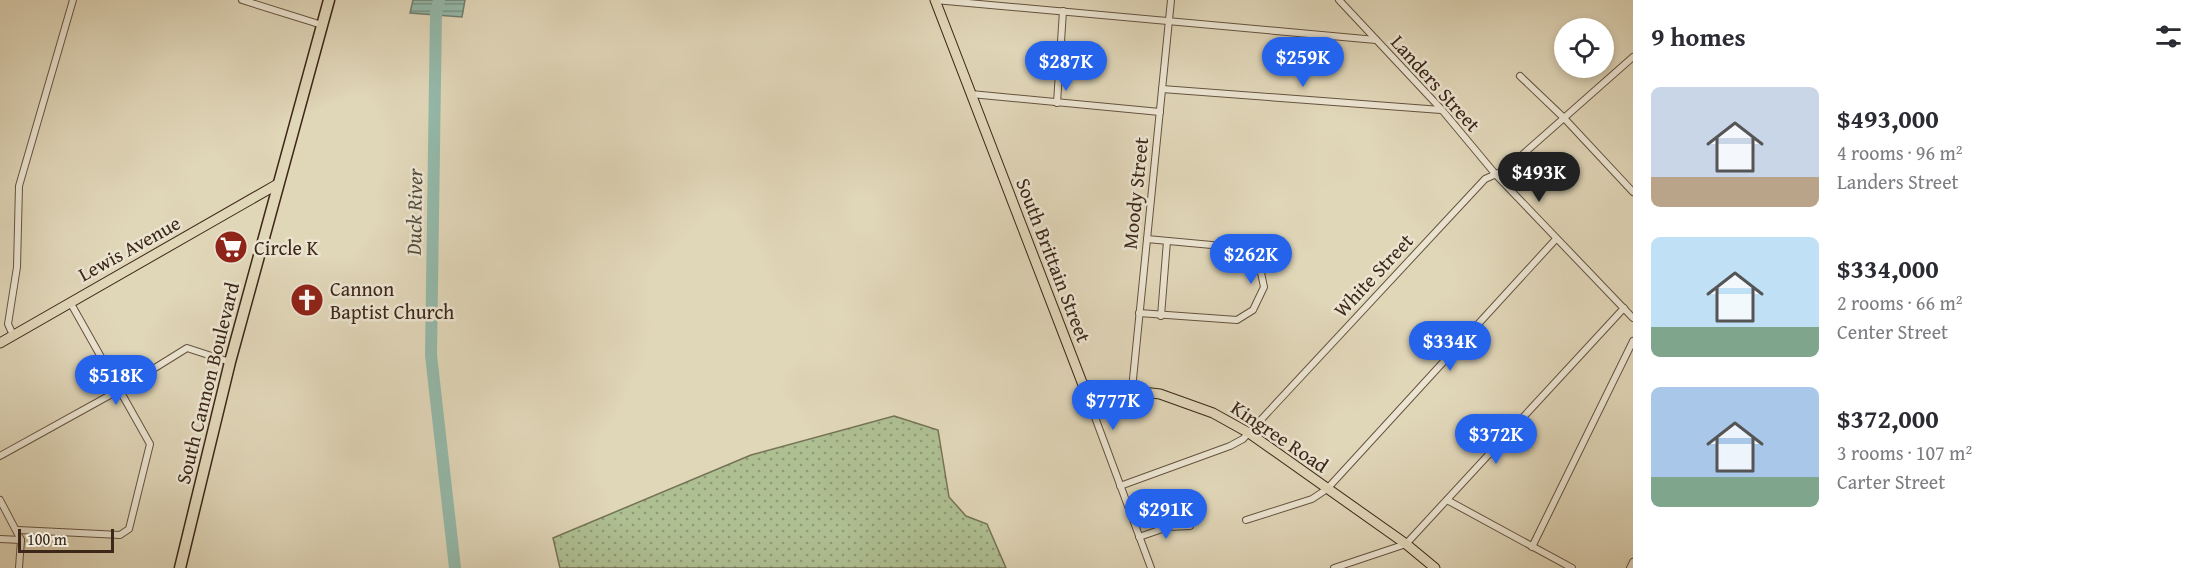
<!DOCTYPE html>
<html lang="en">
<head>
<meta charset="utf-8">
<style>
	:root { --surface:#fff; --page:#f7f7f7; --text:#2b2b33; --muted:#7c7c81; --accent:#2563eb }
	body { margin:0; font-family:"Gentium Book Plus",serif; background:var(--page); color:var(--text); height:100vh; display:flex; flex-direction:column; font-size:22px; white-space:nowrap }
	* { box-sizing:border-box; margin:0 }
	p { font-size:20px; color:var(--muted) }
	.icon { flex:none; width:33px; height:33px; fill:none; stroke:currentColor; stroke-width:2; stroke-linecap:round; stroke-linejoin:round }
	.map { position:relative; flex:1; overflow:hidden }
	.panel { display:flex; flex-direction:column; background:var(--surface); width:570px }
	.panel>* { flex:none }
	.tools { position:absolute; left:1554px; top:18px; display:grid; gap:12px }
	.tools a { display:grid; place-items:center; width:60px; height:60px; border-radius:50%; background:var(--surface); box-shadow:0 3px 9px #0003; font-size:30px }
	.scale { position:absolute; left:18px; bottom:15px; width:96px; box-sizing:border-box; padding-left:6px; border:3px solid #3c2718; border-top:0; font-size:16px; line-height:21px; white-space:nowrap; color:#3c2718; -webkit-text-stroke:4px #ebe4d1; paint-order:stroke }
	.price { position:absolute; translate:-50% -51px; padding:0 14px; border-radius:21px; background:var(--accent); color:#fff; font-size:20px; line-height:39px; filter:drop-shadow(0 2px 3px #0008) }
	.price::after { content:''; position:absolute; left:50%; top:36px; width:18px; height:14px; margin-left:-9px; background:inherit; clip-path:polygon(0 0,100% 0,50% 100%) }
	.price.selected { background:#222; color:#fff }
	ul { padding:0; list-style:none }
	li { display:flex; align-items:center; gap:18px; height:150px; padding:0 18px }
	li span { display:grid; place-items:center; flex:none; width:168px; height:120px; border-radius:9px; color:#555 }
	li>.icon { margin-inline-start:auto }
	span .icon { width:72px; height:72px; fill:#fffc; stroke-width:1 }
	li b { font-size:26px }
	h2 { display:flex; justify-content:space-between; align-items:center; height:72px; padding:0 18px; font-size:26px }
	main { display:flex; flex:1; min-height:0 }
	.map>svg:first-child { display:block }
</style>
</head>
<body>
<main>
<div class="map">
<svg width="1633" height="568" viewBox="0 0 1633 568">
	<defs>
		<pattern id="grass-dots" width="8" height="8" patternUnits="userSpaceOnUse" patternTransform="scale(1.5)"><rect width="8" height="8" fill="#aebf92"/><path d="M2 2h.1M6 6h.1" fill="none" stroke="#8f9b76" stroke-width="1.8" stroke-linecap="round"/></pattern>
		<pattern id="water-rules" width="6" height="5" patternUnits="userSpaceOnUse" patternTransform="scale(1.5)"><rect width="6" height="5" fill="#94b9aa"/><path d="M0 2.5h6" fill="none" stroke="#7a9689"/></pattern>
	</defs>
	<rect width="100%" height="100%" fill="#e0d6b8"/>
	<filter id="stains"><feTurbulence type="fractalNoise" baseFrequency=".00333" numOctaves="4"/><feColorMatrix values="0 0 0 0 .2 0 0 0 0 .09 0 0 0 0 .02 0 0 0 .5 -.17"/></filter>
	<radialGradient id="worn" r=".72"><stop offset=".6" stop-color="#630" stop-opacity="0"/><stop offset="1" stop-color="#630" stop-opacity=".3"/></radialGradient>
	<!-- grass -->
	<path fill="url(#grass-dots)" stroke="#757355" stroke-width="1.5" d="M894,416L938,430L949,497L966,516L987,524L1006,568H560L553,538L751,455Z"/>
	<!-- water -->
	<path fill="url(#water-rules)" stroke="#717f70" stroke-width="1.5" d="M413,0H465L462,17L410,13Z"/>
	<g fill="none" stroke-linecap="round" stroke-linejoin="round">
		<!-- river -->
		<path stroke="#94b9aa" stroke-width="12" d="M439,0L436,13L431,355L455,568"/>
		<defs>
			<g id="street">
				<path d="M242,0L322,25"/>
				<path d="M935,0L1376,40"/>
				<path d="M1339,0L1442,110L1497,176L1633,318"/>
				<path d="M1520,76L1564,118L1633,192"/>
				<path d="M1162,89L1441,110"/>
				<path d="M971,94L1160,112"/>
				<path d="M1057,103L1063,11"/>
				<path d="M1250,251L1262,245L1279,247V252L1262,269"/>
				<path d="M1139,313L1237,320L1253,310L1264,287L1259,263L1244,248L1147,239"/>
				<path d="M1161,316L1167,241"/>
				<path d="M13,335L8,324L17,267L19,186L73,0"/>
				<path d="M1083,385L1151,568"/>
				<path d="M1132,389L1171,0"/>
				<path d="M0,456L121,389L187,348L230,362"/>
				<path d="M1120,486L1230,446L1243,439L1485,179L1505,170L1633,57"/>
				<path d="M0,500L21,540L19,568"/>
				<path d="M1447,500L1572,568"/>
				<path d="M1246,520L1312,499L1327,489L1556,239"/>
				<path d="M18,530L120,535L129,529L150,444L70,302"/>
				<path d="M1139,537L1168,527L1190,526"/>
				<path d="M0,539L21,540"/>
				<path d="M1532,547L1633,341"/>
				<path d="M1334,568L1406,544L1624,308"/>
				<path d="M1630,568L1633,562"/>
			</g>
			<g id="primary">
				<path d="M935,0L1083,385L1160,394L1213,413L1249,433L1406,544L1435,568"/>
				<path d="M0,343L276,185"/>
			</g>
			<path id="highway" d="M180,568L230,362L329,0"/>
		</defs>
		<!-- street casing -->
		<use href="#street" stroke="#655340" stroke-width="8"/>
		<!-- primary casing -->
		<use href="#primary" stroke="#3c2718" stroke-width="11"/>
		<!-- highway casing -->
		<use href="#highway" stroke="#3c2718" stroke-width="13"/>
		<!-- street -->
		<use href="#street" stroke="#ebe4d1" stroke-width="6"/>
		<!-- primary -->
		<use href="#primary" stroke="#e0d6b8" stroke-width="9"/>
		<!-- highway -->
		<use href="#highway" stroke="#e0d6b8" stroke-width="10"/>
	</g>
	<!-- icons -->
	<defs>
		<symbol id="supermarket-disc" viewBox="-11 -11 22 22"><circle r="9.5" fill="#8f2418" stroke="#ebe4d1"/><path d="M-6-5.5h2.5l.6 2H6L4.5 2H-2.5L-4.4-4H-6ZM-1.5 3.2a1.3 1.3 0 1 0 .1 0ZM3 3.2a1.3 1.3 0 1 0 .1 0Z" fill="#fff"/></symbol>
		<symbol id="church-disc" viewBox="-11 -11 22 22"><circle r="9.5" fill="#8f2418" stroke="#ebe4d1"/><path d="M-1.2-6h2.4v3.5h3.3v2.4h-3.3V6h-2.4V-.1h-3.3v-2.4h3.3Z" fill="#fff"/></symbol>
	</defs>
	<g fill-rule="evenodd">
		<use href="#supermarket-disc" x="212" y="228" width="38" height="38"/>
		<use href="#church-disc" x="288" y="281" width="38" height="38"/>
	</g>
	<g text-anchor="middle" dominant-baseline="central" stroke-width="5" stroke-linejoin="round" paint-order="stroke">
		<!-- street labels -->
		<g font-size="20" fill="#3c2718" stroke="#ebe4d1">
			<text transform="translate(1436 83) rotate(48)">Landers Street</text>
			<text transform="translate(1135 193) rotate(-84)">Moody Street</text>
			<text transform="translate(129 248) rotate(-29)">Lewis Avenue</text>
			<text transform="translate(1054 260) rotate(69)">South Brittain Street</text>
			<text transform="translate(1373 275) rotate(-47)">White Street</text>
			<text transform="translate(207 383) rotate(-76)">South Cannon Boulevard</text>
			<text transform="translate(1280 436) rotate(34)">Kingree Road</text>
		</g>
		<!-- poi labels -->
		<g font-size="20" fill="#3c2718" stroke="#ebe4d1" text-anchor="start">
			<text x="254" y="247">Circle K</text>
			<text x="330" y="288">Cannon<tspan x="330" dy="23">Baptist Church</tspan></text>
		</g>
		<!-- water labels -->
		<g font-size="21" font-style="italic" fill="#524c3c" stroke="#ebe4d1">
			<text transform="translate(414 212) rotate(-89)">Duck River</text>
		</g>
	</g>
	<rect width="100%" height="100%" filter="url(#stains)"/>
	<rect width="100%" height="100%" fill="url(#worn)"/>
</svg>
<div class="tools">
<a><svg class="icon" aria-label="locate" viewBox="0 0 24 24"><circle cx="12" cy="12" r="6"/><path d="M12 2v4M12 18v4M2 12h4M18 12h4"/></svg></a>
</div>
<div class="scale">100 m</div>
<b class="price" style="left:1303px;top:88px">$259K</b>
<b class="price" style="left:1066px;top:92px">$287K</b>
<b class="price selected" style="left:1539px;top:203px">$493K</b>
<b class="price" style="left:1251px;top:285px">$262K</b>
<b class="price" style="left:1450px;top:372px">$334K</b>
<b class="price" style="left:116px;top:406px">$518K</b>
<b class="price" style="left:1113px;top:431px">$777K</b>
<b class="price" style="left:1496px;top:465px">$372K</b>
<b class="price" style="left:1166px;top:540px">$291K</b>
</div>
<section class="panel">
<h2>9 homes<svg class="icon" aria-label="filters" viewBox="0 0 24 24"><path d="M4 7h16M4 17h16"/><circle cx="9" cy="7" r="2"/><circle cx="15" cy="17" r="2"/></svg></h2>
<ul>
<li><span style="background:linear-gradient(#c9d6e8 75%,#b9a48a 0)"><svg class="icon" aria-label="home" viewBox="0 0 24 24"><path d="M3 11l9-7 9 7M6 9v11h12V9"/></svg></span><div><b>$493,000</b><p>4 rooms · 96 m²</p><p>Landers Street</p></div></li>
<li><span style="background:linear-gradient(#bfe0f5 75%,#7fa58c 0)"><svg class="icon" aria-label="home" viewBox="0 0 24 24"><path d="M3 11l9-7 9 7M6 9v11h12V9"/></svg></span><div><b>$334,000</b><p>2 rooms · 66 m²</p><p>Center Street</p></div></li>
<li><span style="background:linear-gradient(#a9c7e8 75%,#7fa58c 0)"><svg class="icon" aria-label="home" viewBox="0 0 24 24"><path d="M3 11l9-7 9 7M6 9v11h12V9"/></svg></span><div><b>$372,000</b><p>3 rooms · 107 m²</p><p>Carter Street</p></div></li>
</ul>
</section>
</main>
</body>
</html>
